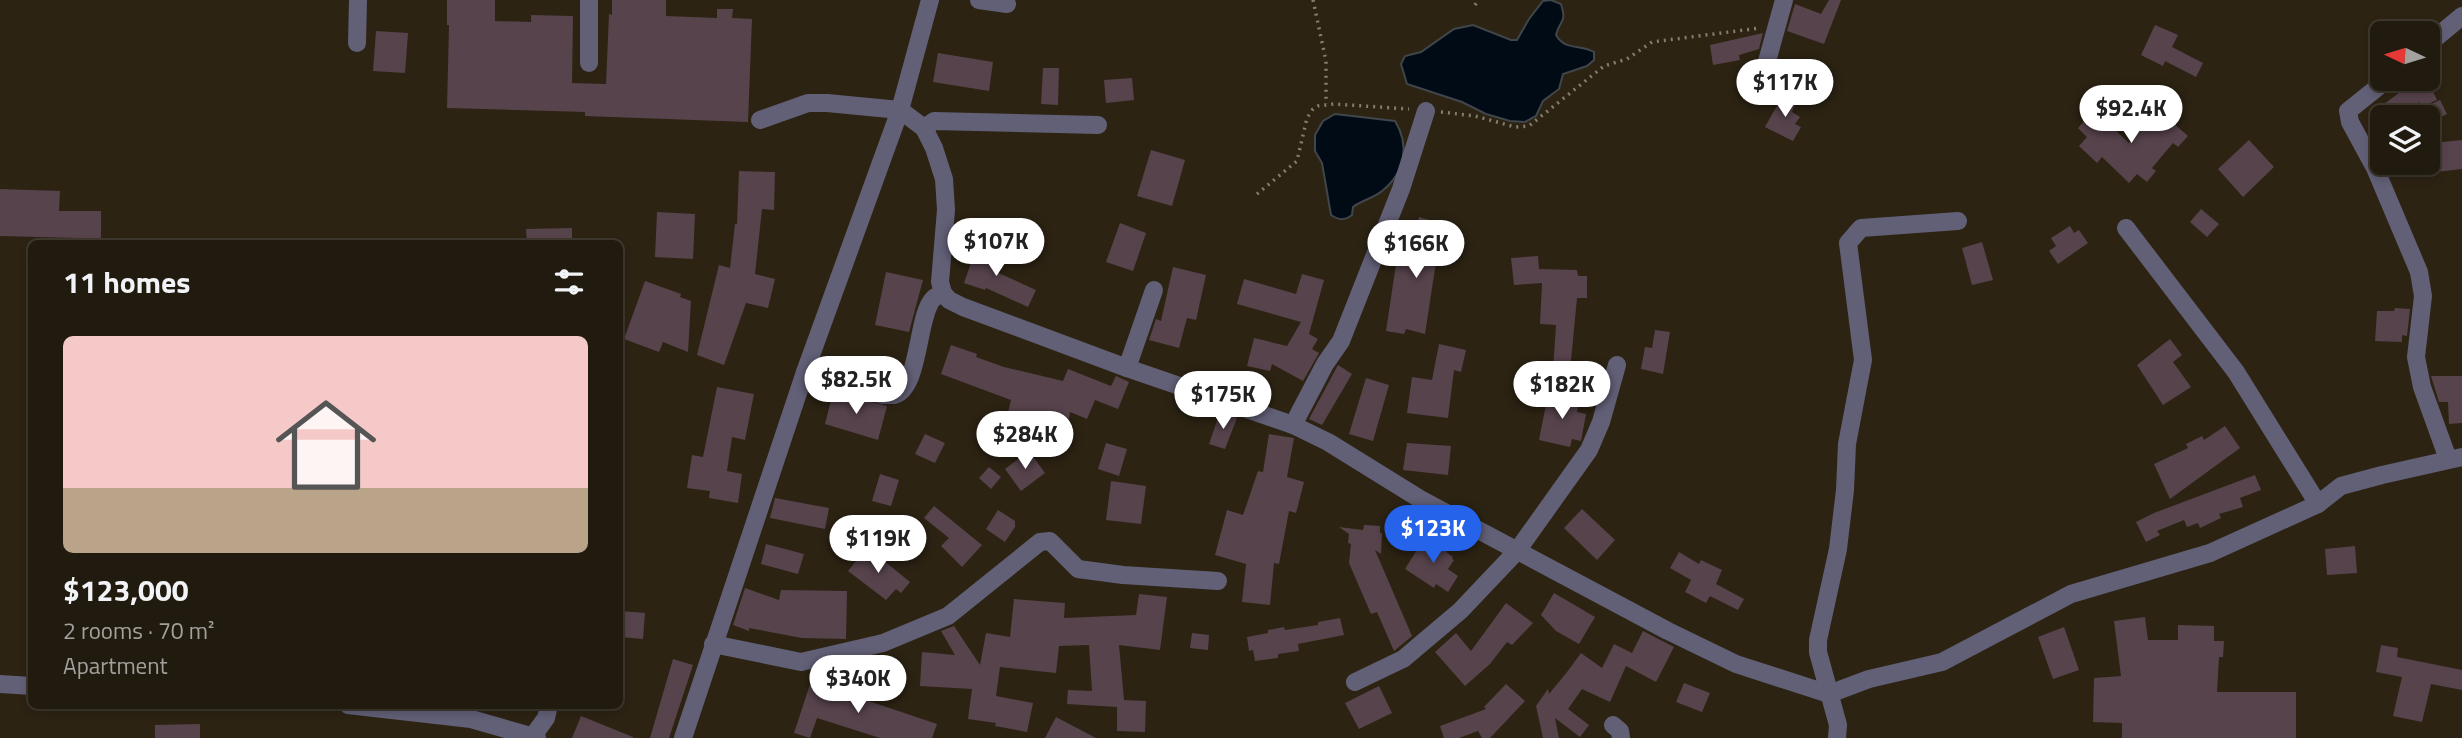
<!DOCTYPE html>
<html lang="en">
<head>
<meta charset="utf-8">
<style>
	:root { --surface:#211a0e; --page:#2d271c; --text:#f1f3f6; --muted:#a2a19e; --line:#3e382e; --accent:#2563eb }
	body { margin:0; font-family:"Titillium Web",sans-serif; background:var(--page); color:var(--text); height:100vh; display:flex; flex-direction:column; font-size:26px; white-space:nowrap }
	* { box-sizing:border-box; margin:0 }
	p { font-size:23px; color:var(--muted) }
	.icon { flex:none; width:38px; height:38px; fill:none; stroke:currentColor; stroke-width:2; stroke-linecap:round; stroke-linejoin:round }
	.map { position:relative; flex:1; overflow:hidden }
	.panel { position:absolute; left:28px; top:240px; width:595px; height:469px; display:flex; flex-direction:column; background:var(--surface); border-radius:10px; box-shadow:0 4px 10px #0003,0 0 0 2px var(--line) }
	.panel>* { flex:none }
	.needle { width:46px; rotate:274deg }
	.buttons { position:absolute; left:2370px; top:21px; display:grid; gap:14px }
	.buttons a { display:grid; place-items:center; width:70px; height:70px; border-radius:10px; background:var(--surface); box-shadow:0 4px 10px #0003,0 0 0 2px var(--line); font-size:35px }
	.price { position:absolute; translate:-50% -60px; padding:0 16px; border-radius:24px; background:#fff; color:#222; font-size:23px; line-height:46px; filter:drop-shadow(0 2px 4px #0008) }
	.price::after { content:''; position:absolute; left:50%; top:42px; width:21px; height:16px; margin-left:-10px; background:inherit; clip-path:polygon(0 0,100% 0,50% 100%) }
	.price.current { background:var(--accent); color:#fff }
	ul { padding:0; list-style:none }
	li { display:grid; align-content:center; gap:14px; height:371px; padding:0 35px }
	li+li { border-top:2px solid var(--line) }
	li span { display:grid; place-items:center; height:217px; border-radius:10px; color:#555 }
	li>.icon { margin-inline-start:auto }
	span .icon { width:126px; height:126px; fill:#fffc; stroke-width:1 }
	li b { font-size:30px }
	h2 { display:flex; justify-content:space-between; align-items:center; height:84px; padding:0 35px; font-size:30px }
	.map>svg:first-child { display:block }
</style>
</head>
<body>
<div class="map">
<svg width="2462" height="738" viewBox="0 0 2462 738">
	<rect width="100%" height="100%" fill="#2c2313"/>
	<!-- water -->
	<g fill="#000b15" stroke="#40464a" stroke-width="2">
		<path d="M1551,0L1561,4C1567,24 1560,19 1556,35C1565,51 1581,44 1594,52V60L1587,66L1563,74L1559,89L1543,101L1536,116L1525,122L1510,121L1486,114L1462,102L1407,84L1401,64L1405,56L1421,52L1454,29L1473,25L1511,40H1517L1529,19L1543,1Z"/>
		<path d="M1335,114L1395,121C1410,145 1405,173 1382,191C1374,198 1362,200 1353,207L1352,215C1344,221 1339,220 1331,215L1322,163L1315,151V135L1323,121Z"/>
	</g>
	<!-- building -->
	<g fill="#57434c">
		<path d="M447,0H495V21L531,22V15L573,16L572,83L606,84L609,14L612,15V0H666V16L717,18V9H733L732,18L752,19L748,122L585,116V112L447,108L449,25H447Z"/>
		<path d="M1829,0H1841L1824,44L1787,31L1795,4L1821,14Z"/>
		<path d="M2155,25L2178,35L2172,47L2203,63L2196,77L2165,61L2163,66L2141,55Z"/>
		<path d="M376,31L408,33L405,73L373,71Z"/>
		<path d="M1763,33L1759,49L1739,55L1740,60L1713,65L1710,45Z"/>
		<path d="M938,53L993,62L989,91L933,82Z"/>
		<path d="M1043,68H1059L1058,105L1041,104Z"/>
		<path d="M1132,78L1134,100L1106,103L1104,80Z"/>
		<path d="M2408,79H2427L2437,100L2421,107L2419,102L2398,117H2387L2380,107L2411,84Z"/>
		<path d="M1783,95L1796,103L1792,112L1800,117L1795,124L1801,127L1793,141L1765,127Z"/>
		<path d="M2440,100L2447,114L2432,121L2425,107Z"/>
		<path d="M2157,109L2188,136L2178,147L2173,143L2152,168L2156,171L2147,182L2137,174L2129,183L2102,157L2097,163L2079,146L2087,137L2078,128L2094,110L2129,143Z"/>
		<path d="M2249,140L2274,167L2243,197L2218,169Z"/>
		<path d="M2462,140V169L2436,172L2433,143Z"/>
		<path d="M1151,150L1185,160L1172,206L1137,196Z"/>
		<path d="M739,171L775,172L774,210L762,209L755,274L775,279L768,308L746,303L724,365L697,355L719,265L730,268L735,224H737Z"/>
		<path d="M0,189L60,191L59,211H101V243H77V238L0,236Z"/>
		<path d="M2201,209L2219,224L2207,237L2190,222Z"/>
		<path d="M657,212L695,214L693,259L655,257Z"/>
		<path d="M1419,217L1447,225L1441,250L1438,249L1425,334L1406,329L1404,334L1386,331L1396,264L1406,265Z"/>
		<path d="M1120,223L1146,233L1133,271L1106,262Z"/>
		<path d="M2070,226L2074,233L2079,230L2088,243L2058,264L2049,251L2056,246L2051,238Z"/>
		<path d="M572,228V243H527L526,229Z"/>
		<path d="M1982,242L1993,280L1972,285L1962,248Z"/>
		<path d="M977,245L998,253L992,270L1036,290L1028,307L986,288L985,290L964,283Z"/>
		<path d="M1538,256L1539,269L1577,270L1578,276H1587V298H1577L1570,371L1553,370L1556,325L1540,324L1542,283L1514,285L1511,258Z"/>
		<path d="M1173,267L1206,275L1196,320L1187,318L1179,348L1149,340L1156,319L1161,321Z"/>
		<path d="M886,272L923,280L909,332L875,325Z"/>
		<path d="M1302,274L1324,280L1309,334L1318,339L1312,349L1319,353L1303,381L1272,364L1270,371L1247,366L1254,338L1287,346L1301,322L1237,304L1244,279L1296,294Z"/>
		<path d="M645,281L681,294L680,297L691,301L688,352L663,342L659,352L624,339Z"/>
		<path d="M2395,308L2410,309L2407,336L2402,335V342L2375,341L2377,311H2394Z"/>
		<path d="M1655,330L1670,332L1663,374L1641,369L1645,347L1652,348Z"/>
		<path d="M2170,339L2182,355L2173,362L2191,387L2163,405L2137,365Z"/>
		<path d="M1439,344L1466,350L1461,372L1454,370L1448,418L1407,413L1412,377L1432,380Z"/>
		<path d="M951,345L977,354L976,357L1004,367L1063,381L1068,369L1111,386L1116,376L1129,382L1118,409L1095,400L1087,419L1070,412L1064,452L1035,447L1054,433L1006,421L1011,400L941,374Z"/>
		<path d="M1338,365L1352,374L1322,425L1309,419Z"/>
		<path d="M2431,376H2462V423L2449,424L2448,402H2439Z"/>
		<path d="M1366,378L1389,385L1373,441L1349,434Z"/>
		<path d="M717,387L754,394L745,440L732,437L727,471L742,474L738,503L709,498L710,491L687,488L692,455L703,457Z"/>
		<path d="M833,392L887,406L878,440L825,424Z"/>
		<path d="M1548,394L1579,400L1577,412L1586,414L1581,441L1572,439L1570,447L1539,440Z"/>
		<path d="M1220,412L1237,418L1225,449L1209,444Z"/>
		<path d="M2225,426L2240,448L2170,499L2154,464L2188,448L2186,444L2202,436L2204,440Z"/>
		<path d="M925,434L945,443L935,463L915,454Z"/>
		<path d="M1269,434L1294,438L1287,477L1304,482L1296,513L1289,511L1279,564L1274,563L1270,605L1242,602L1246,564L1215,555L1227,510L1243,515L1258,471L1263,472Z"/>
		<path d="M1106,443L1127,449L1119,476L1098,469Z"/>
		<path d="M1407,443L1451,446L1448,475L1403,470Z"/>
		<path d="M1029,451L1045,473L1021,491L1005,469Z"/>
		<path d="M989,467L1001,477L991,489L979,478Z"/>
		<path d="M880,474L899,480L891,506L872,501Z"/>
		<path d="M2255,475L2261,490L2240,498L2243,507L2219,514L2221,518L2200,528L2198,523L2187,527L2184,520L2157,531L2160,535L2146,542L2136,522L2154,513Z"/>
		<path d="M1111,481L1146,486L1141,524L1106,520Z"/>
		<path d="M775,498L829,508L825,529L770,518Z"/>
		<path d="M934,506L982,545L962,567L941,546L949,538L924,518Z"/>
		<path d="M1582,509L1615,540L1597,560L1564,528Z"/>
		<path d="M998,510L1015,521V527L1005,542L986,529Z"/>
		<path d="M1364,525L1380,526V533H1382L1381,554L1375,550L1412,636L1394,651L1377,612L1371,614L1349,563L1351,544L1348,543L1349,534L1339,527L1363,530Z"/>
		<path d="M1435,539L1448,547L1446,552L1453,557L1452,559L1454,560L1448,569L1458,576L1448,592L1436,584L1434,588L1405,569L1423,540L1431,545Z"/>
		<path d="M766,544L804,554L798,574L761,564Z"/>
		<path d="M2355,546L2357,573L2327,575L2325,549Z"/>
		<path d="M867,547L910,582L901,593L896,589L886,600L848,571Z"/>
		<path d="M1679,552L1699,564L1701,560L1722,570L1716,584L1744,599L1738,610L1710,596L1706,603L1685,592L1691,580L1670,568Z"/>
		<path d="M745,588L779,600L781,590L847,591L846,639L802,638L749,628V631L733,625Z"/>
		<path d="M1554,593L1595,617L1579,644L1556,631L1541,615Z"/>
		<path d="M1139,594L1167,597L1160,650L1119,645L1124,700L1146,701L1145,732L1117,731V707L1067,704L1068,690L1092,691L1089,645L1059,646L1056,673L1000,667L996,696L1033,703L1027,732L995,726L996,723L968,719L972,689L920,686L922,652L955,655L941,631L954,626L980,665L986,633L1010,637L1014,599L1065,603L1064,618L1136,615Z"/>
		<path d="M1506,603L1533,623L1512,645L1507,642L1490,664L1465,686L1435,652L1456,633L1471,651Z"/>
		<path d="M620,611L645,613L643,639L620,637Z"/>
		<path d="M2145,617L2148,640H2178V625L2214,626V641H2224L2223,657H2219L2217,692H2296V738H2122V723L2093,722L2094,678L2121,676L2114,621Z"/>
		<path d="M1340,618L1344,635L1298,644L1299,651L1278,654V658L1255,661L1253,650L1249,651L1247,637L1268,633V630L1284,627L1285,630L1318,625V622Z"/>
		<path d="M2064,627L2079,670L2053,679L2038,637Z"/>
		<path d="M1643,631L1674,647L1656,682L1626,666L1610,702L1582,689L1568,709L1589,725L1580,737L1555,718L1559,738H1543L1536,706L1548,689L1549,694L1567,672L1581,653L1602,668L1614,644L1632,653Z"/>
		<path d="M1192,633L1209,635L1208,650L1190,648Z"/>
		<path d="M2381,645L2398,648L2397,657L2462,670V690L2431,684L2422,722L2393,716L2402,677L2376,672Z"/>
		<path d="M673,659L693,665L669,738H650Z"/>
		<path d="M812,678L828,683L827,687L937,724L932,738H880L817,718L810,738L794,733Z"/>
		<path d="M1684,683L1710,693L1702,712L1676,702Z"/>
		<path d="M1506,684L1525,701L1490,738H1482L1478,731L1459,738H1444L1440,726L1486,709L1484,707Z"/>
		<path d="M1379,686L1392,713L1359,729L1345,703Z"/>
		<path d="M581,716L633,737V738H572Z"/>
		<path d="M1056,717L1096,738H1045Z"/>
		<path d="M200,724V738H155V725Z"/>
	</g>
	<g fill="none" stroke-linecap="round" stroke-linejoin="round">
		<!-- path -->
		<g stroke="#847d70" stroke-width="3.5" stroke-dasharray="2 5" stroke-linecap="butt">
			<path d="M1313,0L1326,61V104"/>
			<path d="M1475,5L1479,0"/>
			<path d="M1441,112L1475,116L1515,127L1529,126L1604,66L1627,59L1652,42L1760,28"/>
			<path d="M1257,194L1297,161L1307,118L1313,109L1318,106L1334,104L1409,109"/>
		</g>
		<!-- minor -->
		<g stroke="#626077" stroke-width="18">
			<path d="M979,0L1007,4"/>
			<path d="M357,43L358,0"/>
			<path d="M2427,45L2462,16"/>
			<path d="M589,63V0"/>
			<path d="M2388,79L2348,111L2350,122L2375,168L2419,272L2423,296L2416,357L2422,387L2448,459"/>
			<path d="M1761,83L1784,0"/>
			<path d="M760,120L808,103H827L900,110L924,128L934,148L944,179L946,210L940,282L943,293"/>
			<path d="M924,128L934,121L1098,125"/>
			<path d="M2126,228L2236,372L2318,504"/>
			<path d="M1127,368L1154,290"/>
			<path d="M805,372L883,395C884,395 893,395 894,395C920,389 917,315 933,299C936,296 940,295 943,293L949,300L963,307L1127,368L1293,425L1328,442L1420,499L1668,631L1736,664L1829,694L1869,679L1942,662L2071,594L2210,553L2318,504L2341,486L2382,475L2462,457"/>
			<path d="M1293,425L1325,364L1341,341L1401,189L1426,111"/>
			<path d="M713,644L801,662L883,643L948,616L1040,542L1050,541L1078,569L1123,575L1218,581"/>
			<path d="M1355,682L1403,659L1461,610L1517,551L1589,450L1601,422L1617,365"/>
			<path d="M0,684L32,686"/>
			<path d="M348,705L471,719L537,738"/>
			<path d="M1613,725L1620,731L1621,738"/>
			<path d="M533,736L546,718L549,705"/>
			<path d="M683,738L805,372L900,110L930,0"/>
			<path d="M1837,738L1838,725L1818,652V640L1838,549L1845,490L1847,444L1863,360L1848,243L1861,228L1958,221"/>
		</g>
	</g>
</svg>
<div class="buttons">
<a><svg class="needle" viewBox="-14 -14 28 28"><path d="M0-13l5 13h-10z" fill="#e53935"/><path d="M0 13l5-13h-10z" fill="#a2a19e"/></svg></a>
<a><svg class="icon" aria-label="layers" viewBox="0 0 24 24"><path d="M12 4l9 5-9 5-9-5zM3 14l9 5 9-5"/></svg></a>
</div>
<b class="price" style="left:1785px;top:119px">$117K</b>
<b class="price" style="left:2131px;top:145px">$92.4K</b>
<b class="price" style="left:996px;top:278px">$107K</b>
<b class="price" style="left:1416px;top:280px">$166K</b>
<b class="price" style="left:856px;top:416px">$82.5K</b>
<b class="price" style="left:1562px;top:421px">$182K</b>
<b class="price" style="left:1223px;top:431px">$175K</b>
<b class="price" style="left:1025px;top:471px">$284K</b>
<b class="price current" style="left:1433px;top:565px">$123K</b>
<b class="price" style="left:878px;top:575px">$119K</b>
<b class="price" style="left:858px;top:715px">$340K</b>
<section class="panel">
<h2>11 homes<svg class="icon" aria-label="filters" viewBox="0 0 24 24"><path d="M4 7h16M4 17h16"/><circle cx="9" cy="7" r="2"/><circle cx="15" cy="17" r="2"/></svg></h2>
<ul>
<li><span style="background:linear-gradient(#f6c9c9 70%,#b9a48a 0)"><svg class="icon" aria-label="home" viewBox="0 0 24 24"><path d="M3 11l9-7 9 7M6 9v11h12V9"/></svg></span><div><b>$123,000</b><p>2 rooms · 70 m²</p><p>Apartment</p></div></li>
</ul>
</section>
</div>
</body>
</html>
